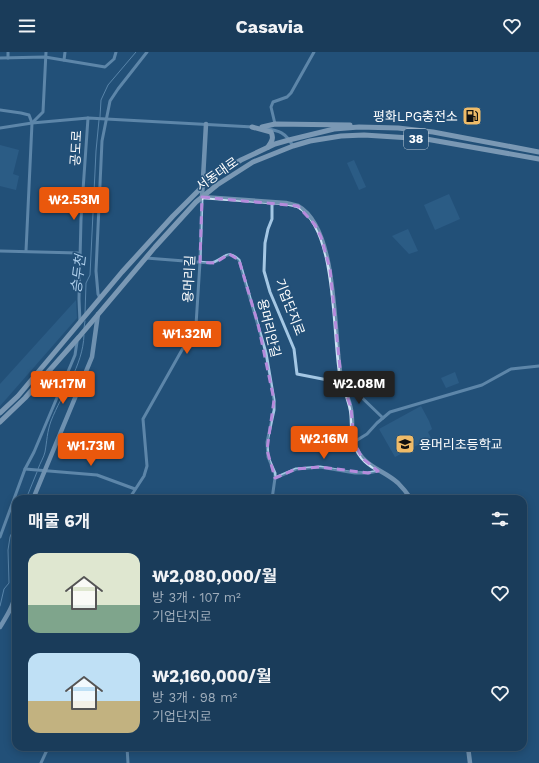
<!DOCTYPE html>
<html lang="ko">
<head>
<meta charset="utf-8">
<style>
	:root { --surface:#1a3c5a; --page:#234360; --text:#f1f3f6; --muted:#9fadbb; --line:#385670; --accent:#ea580c }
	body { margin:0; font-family:"Work Sans","Noto Sans KR",sans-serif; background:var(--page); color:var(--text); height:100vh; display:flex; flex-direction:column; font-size:15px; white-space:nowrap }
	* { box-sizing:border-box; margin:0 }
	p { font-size:13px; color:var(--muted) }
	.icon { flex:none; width:22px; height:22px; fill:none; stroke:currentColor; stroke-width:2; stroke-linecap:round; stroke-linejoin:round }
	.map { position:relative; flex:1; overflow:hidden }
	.panel { position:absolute; left:12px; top:443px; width:515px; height:256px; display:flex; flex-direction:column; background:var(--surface); border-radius:12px; box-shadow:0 2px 10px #0003,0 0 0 1px var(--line) }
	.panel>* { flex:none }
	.price { position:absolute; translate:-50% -34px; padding:0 9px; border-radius:4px; background:var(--accent); color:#fff; font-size:13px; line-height:26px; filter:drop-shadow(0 1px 2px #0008) }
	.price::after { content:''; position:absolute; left:50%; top:24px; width:12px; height:9px; margin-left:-6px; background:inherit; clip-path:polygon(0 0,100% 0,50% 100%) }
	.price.current { background:#222; color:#fff }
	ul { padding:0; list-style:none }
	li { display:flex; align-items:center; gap:12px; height:100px; padding:0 16px }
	li span { display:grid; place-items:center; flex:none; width:112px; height:80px; border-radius:12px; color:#555 }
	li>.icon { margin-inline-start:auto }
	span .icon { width:48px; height:48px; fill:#fffc; stroke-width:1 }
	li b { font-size:17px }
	h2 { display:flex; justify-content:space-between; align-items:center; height:48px; padding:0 16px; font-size:17px }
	header { display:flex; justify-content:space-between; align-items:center; height:52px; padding:0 16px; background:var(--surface); font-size:18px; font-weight:700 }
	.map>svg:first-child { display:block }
</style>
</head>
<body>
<header><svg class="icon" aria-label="menu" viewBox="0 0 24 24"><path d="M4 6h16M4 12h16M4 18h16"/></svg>Casavia<svg class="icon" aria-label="heart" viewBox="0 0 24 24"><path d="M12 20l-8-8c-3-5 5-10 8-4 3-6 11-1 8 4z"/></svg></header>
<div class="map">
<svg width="539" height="711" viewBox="0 0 539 711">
	<rect width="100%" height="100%" fill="#235078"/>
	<!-- green -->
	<g fill="#366a96">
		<path d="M0,93L19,98L13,122L19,124L16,138L0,134Z"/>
		<path d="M354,108L366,135L359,138L347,111Z"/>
		<path d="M449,142L460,167L435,178L424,153Z"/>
		<path d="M408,177L418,199L409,202L392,184Z"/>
		<path d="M76,248L77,266L0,354V332Z"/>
		<path d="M455,320L459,331L446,336L441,326Z"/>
		<path d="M421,354L429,369L432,377L428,380L431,386L395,405L379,377Z"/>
	</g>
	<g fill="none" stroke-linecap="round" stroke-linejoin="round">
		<!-- stream -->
		<g stroke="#98c3e5" stroke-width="1">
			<path d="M100,65L101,48L108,33L136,0"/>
			<path d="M85,262L86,231L90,223L96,99L99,68"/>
			<path d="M84,276L85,269"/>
			<path d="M38,417C40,411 44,405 45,400C47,389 47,380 51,369C62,341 83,314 84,283"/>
			<path d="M26,447L37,420"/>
			<path d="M0,554L4,537L9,531L8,498L10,485L16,471"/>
		</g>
		<!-- street -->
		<g stroke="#a4c7e4" stroke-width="3">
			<path d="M0,6L45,5L105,15L114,7L116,0"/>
			<path d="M8,6V0"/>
			<path d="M64,8L65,0"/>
			<path d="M0,58L21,61L29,63L32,71L26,199"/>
			<path d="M32,71L43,60L46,0"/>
			<path d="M275,72L271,55L273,50L287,45L291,41L314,0"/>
			<path d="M0,76L32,71L88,66L253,75"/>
			<path d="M264,76C280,79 285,80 293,94"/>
			<path d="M272,150V167L268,177L265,191L264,219L270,240L294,297L297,322L343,331L356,340L383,366"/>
			<path d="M0,199L78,201"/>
			<path d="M146,206L210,211C223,210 226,195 239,208L266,301L274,348V358L267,390L268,405L275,421V426L272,447"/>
			<path d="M100,246L98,242L96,219L102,89L110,49L118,37L147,0"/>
			<path d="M80,270L79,247L81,167L88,66"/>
			<path d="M354,390L367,382L377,371L390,360L482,333L511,317L539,314"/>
			<path d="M25,417L97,423L135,437"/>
			<path d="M275,426L296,417L320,415L355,421H368L378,419"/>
			<path d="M129,447L144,424L147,414L143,367L196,273L200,210L202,146"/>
			<path d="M0,485L25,417L34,400L75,303L77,290"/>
			<path d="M127,695L128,711"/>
			<path d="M41,711L47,698L46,695"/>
		</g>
		<!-- secondary -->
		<g stroke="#cde1f4" stroke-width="4.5">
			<path d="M206,72L202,145L286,151C290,152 295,153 298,154C339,177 333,285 341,326C344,337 349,347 351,358C353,368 351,381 354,391C363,416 381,416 398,431C403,436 407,441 411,447"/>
			<path d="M33,447L92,305L98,262"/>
			<path d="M0,575C8,562 16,550 16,535C16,519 12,504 16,488"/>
			<path d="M468,695L470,711"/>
		</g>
		<!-- primary -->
		<g stroke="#e4f0fc" stroke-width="5">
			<path d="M252,75L271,80C274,86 272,89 268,95"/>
			<path d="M262,75L275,72L350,73"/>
			<path d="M0,361L18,344L122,220L173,164L211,126L241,108L275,92L289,88L334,77L359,75L398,76L433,80L539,100"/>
			<path d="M0,370L25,346L79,285L155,195L196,150L217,133L253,110L293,94L310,89L341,84L364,83L426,87L539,107"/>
		</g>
	</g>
	<!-- marked area -->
	<path d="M0 0H539V711H0ZM202,145L298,154L315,173L321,185L330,217L341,326L351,356L354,390L362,406L378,419L368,421L320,415L296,417L275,426L267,398L274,348L258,272L239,208L229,202L215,211L200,210Z" fill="#235078" fill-opacity=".55" fill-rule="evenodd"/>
	<path fill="none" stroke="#b68bdc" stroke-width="3" stroke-dasharray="8 5" stroke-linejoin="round" d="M202,145L298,154L315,173L321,185L330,217L341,326L351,356L354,390L362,406L378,419L368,421L320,415L296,417L275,426L267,398L274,348L258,272L239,208L229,202L215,211L200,210Z"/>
	<!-- icons -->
	<defs>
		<symbol id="fuel-square" viewBox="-11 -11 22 22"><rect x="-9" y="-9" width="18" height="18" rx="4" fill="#efbb68" stroke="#235078"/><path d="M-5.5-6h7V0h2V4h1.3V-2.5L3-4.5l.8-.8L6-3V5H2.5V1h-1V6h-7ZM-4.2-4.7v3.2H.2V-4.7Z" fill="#111"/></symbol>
		<symbol id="school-square" viewBox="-11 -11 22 22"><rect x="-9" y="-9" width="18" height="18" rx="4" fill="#efbb68" stroke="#235078"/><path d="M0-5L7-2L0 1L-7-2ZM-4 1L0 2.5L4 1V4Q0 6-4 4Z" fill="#111"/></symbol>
	</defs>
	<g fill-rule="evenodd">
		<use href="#fuel-square" x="461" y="53" width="22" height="22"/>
		<use href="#school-square" x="394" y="381" width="22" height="22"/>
	</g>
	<g text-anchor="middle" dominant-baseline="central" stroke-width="3" stroke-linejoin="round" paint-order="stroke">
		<!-- shield labels -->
		<rect fill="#235078" stroke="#bdcad6" stroke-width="1" x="404" y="77" width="24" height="20" rx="3"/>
		<g font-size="12" font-weight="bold" fill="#fff">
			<text x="416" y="87">38</text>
		</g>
		<!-- poi labels -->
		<g font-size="13" fill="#fff" stroke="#235078" text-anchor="end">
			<text x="458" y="64">평화LPG충전소</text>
			<text x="419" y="392" text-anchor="start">용머리초등학교</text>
		</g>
		<!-- street labels -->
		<g font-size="13" fill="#fff" stroke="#235078">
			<text transform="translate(76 96) rotate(-87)">공도로</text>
			<text transform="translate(217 122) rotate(-35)">서동대로</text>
			<text transform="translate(189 227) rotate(-87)">용머리길</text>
			<text transform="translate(290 255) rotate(69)">기업단지로</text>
			<text transform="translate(269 276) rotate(76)">용머리안길</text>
		</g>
		<!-- water labels -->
		<g font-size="14" font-style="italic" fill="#afd0ec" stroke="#235078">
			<text transform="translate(78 222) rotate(-83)">승두천</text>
		</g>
	</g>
</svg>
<b class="price" style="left:74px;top:169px">₩2.53M</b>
<b class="price" style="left:187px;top:303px">₩1.32M</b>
<b class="price" style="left:63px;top:353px">₩1.17M</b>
<b class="price current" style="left:359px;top:353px">₩2.08M</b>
<b class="price" style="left:324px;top:408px">₩2.16M</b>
<b class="price" style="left:91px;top:415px">₩1.73M</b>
<section class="panel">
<h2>매물 6개<svg class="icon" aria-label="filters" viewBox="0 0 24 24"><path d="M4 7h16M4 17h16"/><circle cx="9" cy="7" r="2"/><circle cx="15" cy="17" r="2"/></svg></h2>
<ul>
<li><span style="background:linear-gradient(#dfe7d0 65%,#7fa58c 0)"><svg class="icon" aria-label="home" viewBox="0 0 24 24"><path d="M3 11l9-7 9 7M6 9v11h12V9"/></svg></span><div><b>₩2,080,000/월</b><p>방 3개 · 107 m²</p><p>기업단지로</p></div><svg class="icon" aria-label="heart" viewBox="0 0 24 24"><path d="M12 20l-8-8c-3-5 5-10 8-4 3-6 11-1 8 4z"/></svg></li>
<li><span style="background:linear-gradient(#bfe0f5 60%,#c2b280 0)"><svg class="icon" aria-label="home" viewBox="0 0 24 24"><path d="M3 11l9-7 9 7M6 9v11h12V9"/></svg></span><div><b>₩2,160,000/월</b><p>방 3개 · 98 m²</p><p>기업단지로</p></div><svg class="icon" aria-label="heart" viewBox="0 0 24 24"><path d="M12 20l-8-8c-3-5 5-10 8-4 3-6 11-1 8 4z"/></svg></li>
</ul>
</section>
</div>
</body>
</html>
